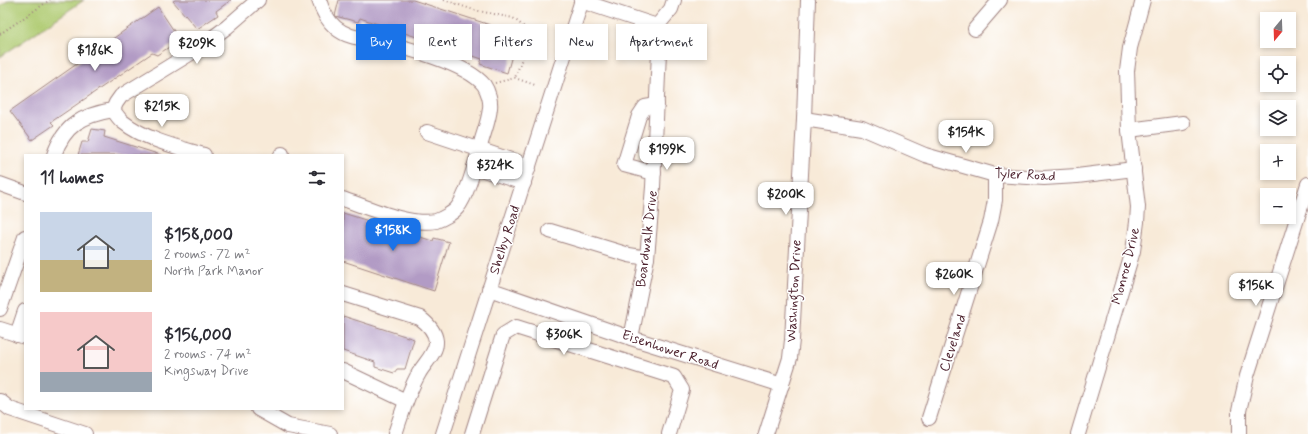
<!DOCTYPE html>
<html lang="en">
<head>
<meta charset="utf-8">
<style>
	:root { --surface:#fff; --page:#f2f2f3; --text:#2b2b33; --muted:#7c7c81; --accent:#1a73e8 }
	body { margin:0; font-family:Mynerve,sans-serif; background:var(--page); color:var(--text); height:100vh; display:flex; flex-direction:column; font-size:15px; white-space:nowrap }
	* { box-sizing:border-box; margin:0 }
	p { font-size:13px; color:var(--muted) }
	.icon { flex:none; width:22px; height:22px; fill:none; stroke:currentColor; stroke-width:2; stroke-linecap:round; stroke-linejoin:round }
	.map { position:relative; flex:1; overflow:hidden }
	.details { position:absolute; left:24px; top:154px; width:320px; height:256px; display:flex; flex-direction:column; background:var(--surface); border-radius:0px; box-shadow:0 2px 6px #0003 }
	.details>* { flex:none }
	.guide { position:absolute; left:356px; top:24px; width:380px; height:36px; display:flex; gap:8px }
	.needle { width:26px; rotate:199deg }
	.buttons { position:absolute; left:1260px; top:12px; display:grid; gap:8px }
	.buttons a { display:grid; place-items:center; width:36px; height:36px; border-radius:0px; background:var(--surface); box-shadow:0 2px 6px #0003; font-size:20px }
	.price { position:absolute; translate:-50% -34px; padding:0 9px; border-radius:8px; background:#fff; color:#222; font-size:13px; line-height:26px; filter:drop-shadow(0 1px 2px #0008) }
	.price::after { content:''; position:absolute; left:50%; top:24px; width:12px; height:9px; margin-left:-6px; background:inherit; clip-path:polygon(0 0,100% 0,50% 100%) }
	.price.current { background:var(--accent); color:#fff }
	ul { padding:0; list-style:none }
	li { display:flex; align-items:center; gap:12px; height:100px; padding:0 16px }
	li span { display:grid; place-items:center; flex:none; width:112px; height:80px; border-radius:0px; color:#555 }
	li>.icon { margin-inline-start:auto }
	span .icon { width:48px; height:48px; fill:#fffc; stroke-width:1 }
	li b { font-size:17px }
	h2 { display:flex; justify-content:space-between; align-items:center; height:48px; padding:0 16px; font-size:17px }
	.tag { padding:0 14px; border-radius:0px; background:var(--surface); box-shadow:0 2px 6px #0003; font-size:14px; line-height:36px }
	.tag.current { background:var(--accent); color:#fff }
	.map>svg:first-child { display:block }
</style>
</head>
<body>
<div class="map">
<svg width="1308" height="434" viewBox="0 0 1308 434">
	<rect width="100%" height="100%" fill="#fff"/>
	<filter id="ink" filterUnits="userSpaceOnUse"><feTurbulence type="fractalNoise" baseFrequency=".025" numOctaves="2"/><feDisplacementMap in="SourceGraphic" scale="8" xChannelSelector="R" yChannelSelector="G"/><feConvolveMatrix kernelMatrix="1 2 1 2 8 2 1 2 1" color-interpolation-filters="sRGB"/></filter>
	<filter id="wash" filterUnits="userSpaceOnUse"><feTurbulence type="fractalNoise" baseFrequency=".012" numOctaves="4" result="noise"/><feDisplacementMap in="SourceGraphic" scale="16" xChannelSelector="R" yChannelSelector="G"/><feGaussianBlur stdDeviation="0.9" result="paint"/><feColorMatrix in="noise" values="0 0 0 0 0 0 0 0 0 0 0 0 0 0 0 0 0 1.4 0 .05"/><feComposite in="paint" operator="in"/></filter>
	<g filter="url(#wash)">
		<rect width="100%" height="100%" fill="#f8ead8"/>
		<!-- green -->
		<path fill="#aeca70" stroke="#7c744e" d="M9,0H84L0,57V6Z"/>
		<g id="blocks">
			<!-- building -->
			<g fill="#b29bc5">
				<path d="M175,0H231L216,11L218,15L197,29L173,1Z"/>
				<path d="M339,0H413L518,34L507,73L480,64L482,59L360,18L358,22L335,16Z"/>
				<path d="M158,7L180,40L157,55L152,53L51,122L54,125L32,140L10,111Z"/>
				<path d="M92,129L105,131L104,137L161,155H78L82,142H88Z"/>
				<path d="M343,213L433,241L434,238L449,242L434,291L343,261Z"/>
				<path d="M343,316L414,339L405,369H397L394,373L375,367V362L343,351Z"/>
			</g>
		</g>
	</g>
	<g filter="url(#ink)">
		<use href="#blocks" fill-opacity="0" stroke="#a18482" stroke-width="1"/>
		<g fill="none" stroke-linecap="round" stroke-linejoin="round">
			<defs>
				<g id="minor">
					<path d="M319,0C322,10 328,21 336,28C348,38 362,38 376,41C404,47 466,63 484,85C488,91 491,101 490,108C489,120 484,132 481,143C476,161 468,195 457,208C453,213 442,219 436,221C409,226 369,208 343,199"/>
					<path d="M581,1L657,26"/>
					<path d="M975,29L1000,0"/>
					<path d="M113,110L116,103L121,96L196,50L227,27L258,0"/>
					<path d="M113,110C116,114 119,119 123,122C146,140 177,147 204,155"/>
					<path d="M804,119L862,128L925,155L995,175L1044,178L1077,176L1134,169"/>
					<path d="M1129,130L1183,123"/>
					<path d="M427,132L529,166"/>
					<path d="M54,155C64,125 83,115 113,110"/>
					<path d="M281,155L282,154"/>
					<path d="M474,167L524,183"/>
					<path d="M654,173L624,165L639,116L645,107L657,105"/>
					<path d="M0,184L25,193"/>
					<path d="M550,231L629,255L647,258"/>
					<path d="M489,289L631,338L782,385"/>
					<path d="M343,294L420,318C428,324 435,331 436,341C437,352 424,364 419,373C408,392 402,413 395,434"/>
					<path d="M0,309L25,237"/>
					<path d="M0,329L25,337"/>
					<path d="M17,335L25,311"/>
					<path d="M631,338L647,258L653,187L659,52L657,26L671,9L674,0"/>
					<path d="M343,371L406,401"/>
					<path d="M0,401L10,409L85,434"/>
					<path d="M258,409L288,426L330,434"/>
					<path d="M929,418L991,221L995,200V175"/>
					<path d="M443,434C489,289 536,145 582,0"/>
					<path d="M472,434L503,335L516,327L674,377L682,390L669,434"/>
					<path d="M766,434L790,358L792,340L804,119L808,0"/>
					<path d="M1078,434L1133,251L1137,222L1138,207L1129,130L1127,71L1130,48L1143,0"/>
					<path d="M1239,434V411L1247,376L1308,184"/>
				</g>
			</defs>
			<!-- minor casing -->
			<use href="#minor" stroke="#a18482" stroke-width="16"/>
			<!-- path -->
			<g stroke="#a18482" stroke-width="2" stroke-dasharray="1 3" stroke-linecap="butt">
				<path d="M444,0L474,10L513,18L523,26L526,32L525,50L515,78"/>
				<path d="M0,34L50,0"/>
				<path d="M495,83L515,78L535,85"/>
			</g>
			<!-- minor -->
			<use href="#minor" stroke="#fff" stroke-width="14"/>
		</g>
	</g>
	<g text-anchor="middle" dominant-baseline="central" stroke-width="3" stroke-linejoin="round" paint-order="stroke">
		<!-- street labels -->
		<g font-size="14" fill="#4a1f2b" stroke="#fff">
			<text transform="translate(1025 175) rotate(3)">Tyler Road</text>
			<text transform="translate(647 239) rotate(-83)">Boardwalk Drive</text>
			<text transform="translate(505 240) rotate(-72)">Shelby Road</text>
			<text transform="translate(1126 266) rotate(-76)">Monroe Drive</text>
			<text transform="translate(794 291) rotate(-87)">Washington Drive</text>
			<text transform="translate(953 343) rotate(-72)">Cleveland</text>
			<text transform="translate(670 350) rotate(18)">Eisenhower Road</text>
		</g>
	</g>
</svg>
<div class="buttons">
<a><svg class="needle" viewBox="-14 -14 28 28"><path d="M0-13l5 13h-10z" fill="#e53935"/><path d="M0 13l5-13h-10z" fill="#7c7c81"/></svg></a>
<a><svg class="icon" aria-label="locate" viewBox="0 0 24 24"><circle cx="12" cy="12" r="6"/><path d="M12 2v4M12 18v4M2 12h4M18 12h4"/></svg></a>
<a><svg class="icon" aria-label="layers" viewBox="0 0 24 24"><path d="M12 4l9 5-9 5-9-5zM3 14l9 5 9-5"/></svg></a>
<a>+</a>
<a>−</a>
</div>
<b class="price" style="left:197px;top:65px">$209K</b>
<b class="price" style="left:95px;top:72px">$186K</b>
<b class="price" style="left:162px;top:128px">$215K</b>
<b class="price" style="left:966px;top:154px">$154K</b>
<b class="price" style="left:667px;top:171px">$199K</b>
<b class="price" style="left:495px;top:187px">$324K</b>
<b class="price" style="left:786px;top:216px">$200K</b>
<b class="price current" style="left:393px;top:252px">$158K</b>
<b class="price" style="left:954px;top:296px">$260K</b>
<b class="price" style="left:1256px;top:307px">$156K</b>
<b class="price" style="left:564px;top:356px">$306K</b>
<div class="guide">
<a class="tag current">Buy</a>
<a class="tag">Rent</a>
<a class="tag">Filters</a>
<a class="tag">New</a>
<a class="tag">Apartment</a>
</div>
<section class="details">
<h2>11 homes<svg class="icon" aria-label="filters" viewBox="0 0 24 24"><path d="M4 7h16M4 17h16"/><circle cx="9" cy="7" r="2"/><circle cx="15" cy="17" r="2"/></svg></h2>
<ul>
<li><span style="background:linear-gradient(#c9d6e8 60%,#c2b280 0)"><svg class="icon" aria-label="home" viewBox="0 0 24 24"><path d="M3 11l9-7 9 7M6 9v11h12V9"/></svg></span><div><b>$158,000</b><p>2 rooms · 72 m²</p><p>North Park Manor</p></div></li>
<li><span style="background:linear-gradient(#f6c9c9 75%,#9aa5b1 0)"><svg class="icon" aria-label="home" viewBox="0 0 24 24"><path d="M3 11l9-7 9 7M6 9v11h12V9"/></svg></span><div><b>$156,000</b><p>2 rooms · 74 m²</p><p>Kingsway Drive</p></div></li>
</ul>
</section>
</div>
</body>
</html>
